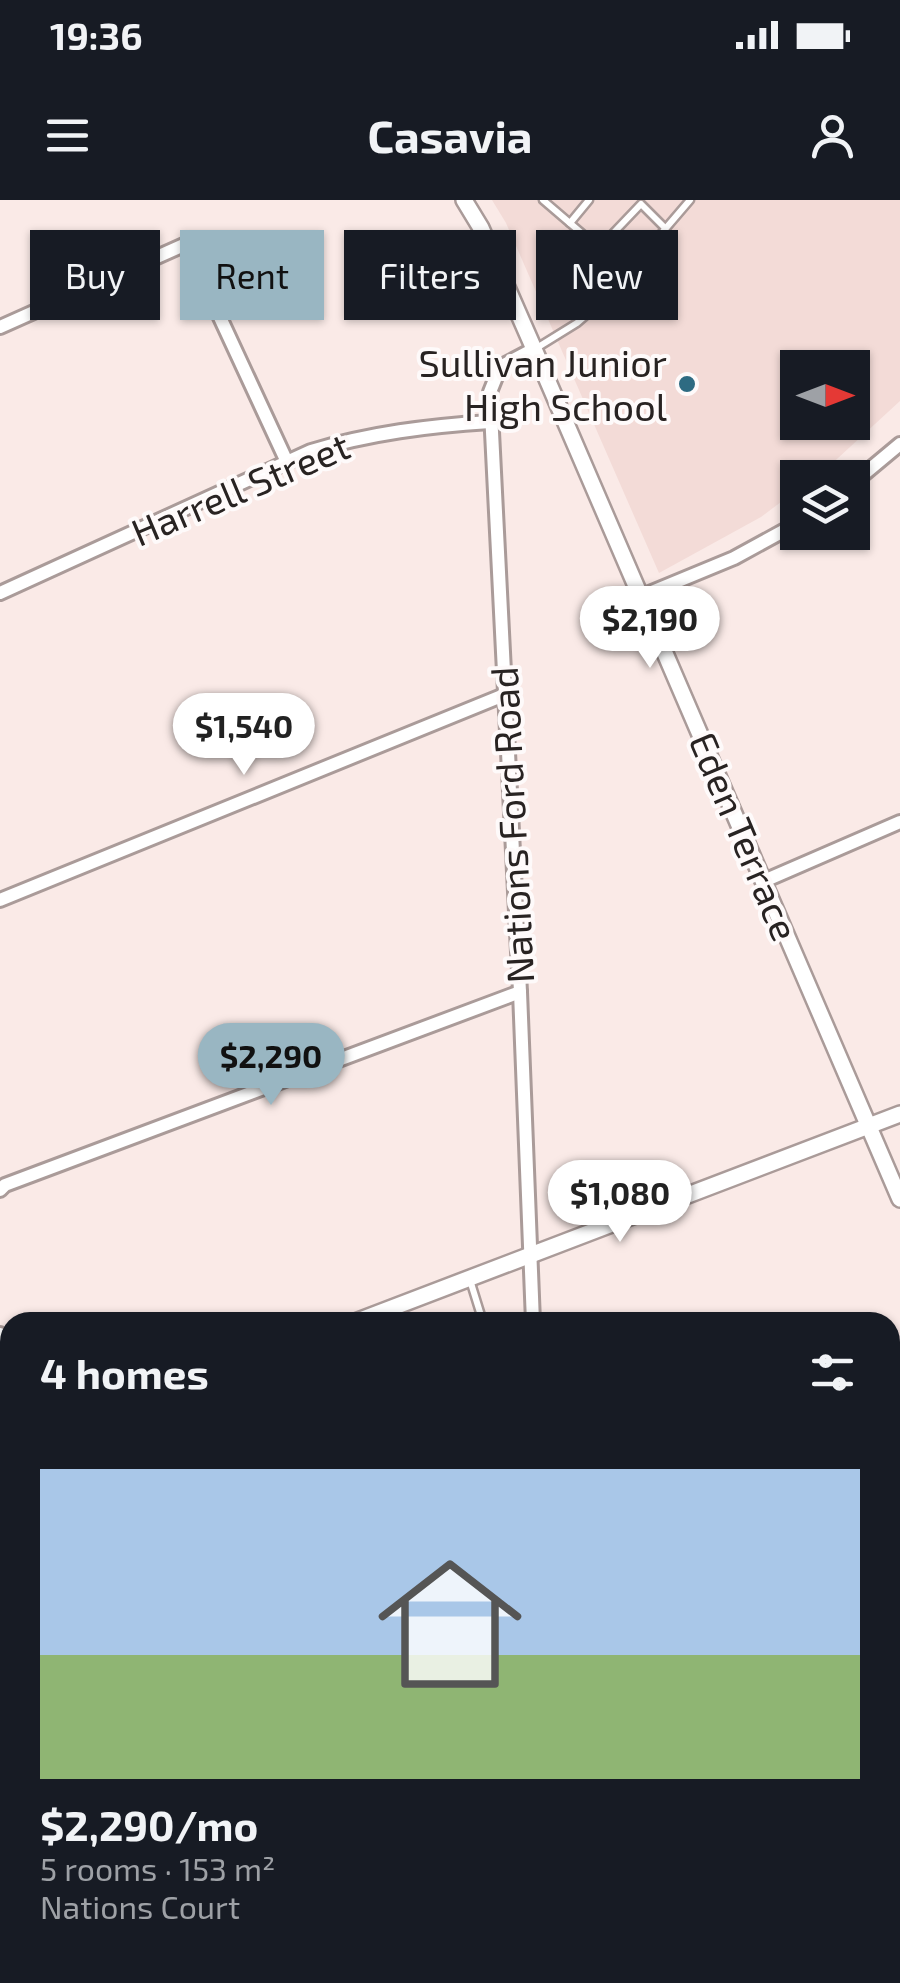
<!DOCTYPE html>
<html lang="en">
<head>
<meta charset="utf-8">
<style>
	:root { --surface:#171b24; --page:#242831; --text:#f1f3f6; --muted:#9ea1a6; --accent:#99b6c2 }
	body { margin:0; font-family:"Exo 2",sans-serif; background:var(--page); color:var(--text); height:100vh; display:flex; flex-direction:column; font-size:38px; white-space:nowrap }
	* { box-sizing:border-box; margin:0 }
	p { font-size:32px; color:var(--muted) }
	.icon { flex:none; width:55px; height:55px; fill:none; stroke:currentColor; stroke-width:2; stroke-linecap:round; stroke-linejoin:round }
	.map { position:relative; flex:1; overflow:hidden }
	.panel { position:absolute; left:0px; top:1112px; width:900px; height:672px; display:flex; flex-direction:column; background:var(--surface); border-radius:30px 30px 0 0; box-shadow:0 2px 8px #0004 }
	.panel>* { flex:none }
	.guide { position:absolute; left:30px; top:30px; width:840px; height:90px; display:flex; gap:20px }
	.needle { width:65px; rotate:90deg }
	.fabs { position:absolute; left:780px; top:150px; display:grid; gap:20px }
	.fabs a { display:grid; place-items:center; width:90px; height:90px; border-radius:0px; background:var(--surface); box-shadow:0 2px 8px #0004; font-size:50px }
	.price { position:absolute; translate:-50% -85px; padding:0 22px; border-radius:35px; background:#fff; color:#222; font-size:32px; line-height:65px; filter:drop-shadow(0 2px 5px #0008) }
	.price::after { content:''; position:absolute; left:50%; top:60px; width:30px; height:22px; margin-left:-15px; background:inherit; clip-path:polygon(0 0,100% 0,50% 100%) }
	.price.current { background:var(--accent); color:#111 }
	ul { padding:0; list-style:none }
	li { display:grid; align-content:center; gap:20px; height:530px; padding:0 40px }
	li span { display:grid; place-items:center; height:310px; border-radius:0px; color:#555 }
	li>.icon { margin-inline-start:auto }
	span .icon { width:180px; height:180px; fill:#fffc; stroke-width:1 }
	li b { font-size:42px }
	h2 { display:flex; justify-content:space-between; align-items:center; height:120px; padding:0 40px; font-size:42px }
	.tag { padding:0 35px; border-radius:0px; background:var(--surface); box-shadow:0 2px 8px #0004; font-size:35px; line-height:90px }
	.tag.current { background:var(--accent); color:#111 }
	.status { display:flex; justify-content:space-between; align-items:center; height:70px; padding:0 50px; background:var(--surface); direction:ltr }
	.status svg { height:28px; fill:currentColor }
	header { display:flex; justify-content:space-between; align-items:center; height:130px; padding:0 40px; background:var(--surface); font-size:45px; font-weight:700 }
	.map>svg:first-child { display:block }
</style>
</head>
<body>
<div class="status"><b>19:36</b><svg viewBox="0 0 49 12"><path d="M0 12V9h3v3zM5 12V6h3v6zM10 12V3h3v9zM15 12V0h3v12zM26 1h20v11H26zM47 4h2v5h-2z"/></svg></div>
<header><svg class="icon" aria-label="menu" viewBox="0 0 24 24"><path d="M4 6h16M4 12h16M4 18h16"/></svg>Casavia<svg class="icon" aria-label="person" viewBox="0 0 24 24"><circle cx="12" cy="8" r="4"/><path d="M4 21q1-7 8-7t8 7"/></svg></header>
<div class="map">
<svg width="900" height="1783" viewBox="0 0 900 1783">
	<defs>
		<pattern id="industrial-grid" width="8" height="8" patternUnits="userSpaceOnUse" patternTransform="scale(2.5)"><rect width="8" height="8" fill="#f3dbd7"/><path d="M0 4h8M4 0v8" fill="none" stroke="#d0bcb8"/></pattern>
	</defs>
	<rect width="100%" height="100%" fill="#faeae7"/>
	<!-- built -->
	<g fill="#f3dbd7" fill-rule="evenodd">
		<path d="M492,0H900V201L825,270L814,277L798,278L797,290L761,317L659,373L506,23ZM798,168H852V222H798Z"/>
		<path d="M890,1382L900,1384V1783H546V1775H890Z"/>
	</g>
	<!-- industrial -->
	<path fill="url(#industrial-grid)" d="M0,1513L10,1516V1767L0,1764Z"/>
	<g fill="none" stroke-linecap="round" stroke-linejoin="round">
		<defs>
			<g id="service">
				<path d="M543,0L599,48L641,4L665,28"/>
				<path d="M570,23L589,0"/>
				<path d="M535,149L577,123L607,97L690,0"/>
				<path d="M470,1080L483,1122"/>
				<path d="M0,1297L5,1304L10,1301"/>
				<path d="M0,1371L3,1359L10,1361"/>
				<path d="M890,1560L900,1562"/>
				<path d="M890,1700L900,1702"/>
				<path d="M188,1783L190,1775"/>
				<path d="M553,1783L554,1775"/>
				<path d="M647,1783L649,1775"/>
				<path d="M692,1783L694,1775"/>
				<path d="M798,1783L799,1775"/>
				<path d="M855,1783L858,1775"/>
			</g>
			<g id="minor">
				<path d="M0,127L186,44L287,262"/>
				<path d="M852,284L900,244"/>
				<path d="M0,393L311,251C371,233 428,226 490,222"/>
				<path d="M642,396L734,358L798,323"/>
				<path d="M764,681L900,622"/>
				<path d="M0,700L504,495"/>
				<path d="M0,990L5,985L520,792"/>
				<path d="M533,1122L520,792L490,192L500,167L534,149"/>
				<path d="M0,1134L10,1160"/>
				<path d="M519,1783L520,1775"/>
			</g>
			<g id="tertiary">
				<path d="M464,0L481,28L534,149L900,999"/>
				<path d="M355,1122L900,914"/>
				<path d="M0,1259L10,1255"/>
			</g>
			<g id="primary">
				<path d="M0,1415L10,1417"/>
				<path d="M890,1628L900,1630"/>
			</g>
		</defs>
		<!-- service casing -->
		<use href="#service" stroke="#aa9b99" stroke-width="11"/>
		<!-- minor casing -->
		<use href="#minor" stroke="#aa9b99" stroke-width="18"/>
		<!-- tertiary casing -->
		<use href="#tertiary" stroke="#aa9b99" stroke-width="20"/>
		<!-- primary casing -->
		<use href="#primary" stroke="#aa9b99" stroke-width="25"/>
		<!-- service -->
		<use href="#service" stroke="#fff" stroke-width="6"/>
		<!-- minor -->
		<use href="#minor" stroke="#fff" stroke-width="12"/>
		<!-- tertiary -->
		<use href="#tertiary" stroke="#fff" stroke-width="15"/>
		<!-- primary -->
		<use href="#primary" stroke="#fff" stroke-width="20"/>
	</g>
	<!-- markers -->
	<circle fill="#2e6b82" stroke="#fefafa" stroke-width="4" cx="687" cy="184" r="10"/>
	<g text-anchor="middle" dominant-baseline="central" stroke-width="8" stroke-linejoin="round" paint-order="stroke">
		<!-- poi labels -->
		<g font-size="38" fill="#282322" stroke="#fefafa" text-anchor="end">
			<text x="667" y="162">Sullivan Junior<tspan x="667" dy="44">High School</tspan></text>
		</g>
		<!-- street labels -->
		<g font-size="38" fill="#282322" stroke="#fefafa">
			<text transform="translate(240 288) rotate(-23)">Harrell Street</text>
			<text transform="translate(511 625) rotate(-93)">Nations Ford Road</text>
			<text transform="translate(745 636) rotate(67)">Eden Terrace</text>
		</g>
	</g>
</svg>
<div class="fabs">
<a><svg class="needle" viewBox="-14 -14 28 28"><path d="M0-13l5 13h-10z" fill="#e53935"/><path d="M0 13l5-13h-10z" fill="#9ea1a6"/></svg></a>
<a><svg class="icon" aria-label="layers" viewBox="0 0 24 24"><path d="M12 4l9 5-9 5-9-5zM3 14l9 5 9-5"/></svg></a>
</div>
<b class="price" style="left:650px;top:471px">$2,190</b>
<b class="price" style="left:244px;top:578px">$1,540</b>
<b class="price current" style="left:271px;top:908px">$2,290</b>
<b class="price" style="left:620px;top:1045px">$1,080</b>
<div class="guide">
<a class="tag">Buy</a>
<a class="tag current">Rent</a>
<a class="tag">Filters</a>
<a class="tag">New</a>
</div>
<section class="panel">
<h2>4 homes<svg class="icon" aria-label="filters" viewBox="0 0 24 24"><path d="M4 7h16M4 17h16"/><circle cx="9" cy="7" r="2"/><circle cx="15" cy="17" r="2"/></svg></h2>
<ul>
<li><span style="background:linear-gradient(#a9c7e8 60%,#8fb573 0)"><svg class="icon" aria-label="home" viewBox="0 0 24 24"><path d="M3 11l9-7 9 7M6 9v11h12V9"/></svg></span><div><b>$2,290/mo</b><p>5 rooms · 153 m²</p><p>Nations Court</p></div></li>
</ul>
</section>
</div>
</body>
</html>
